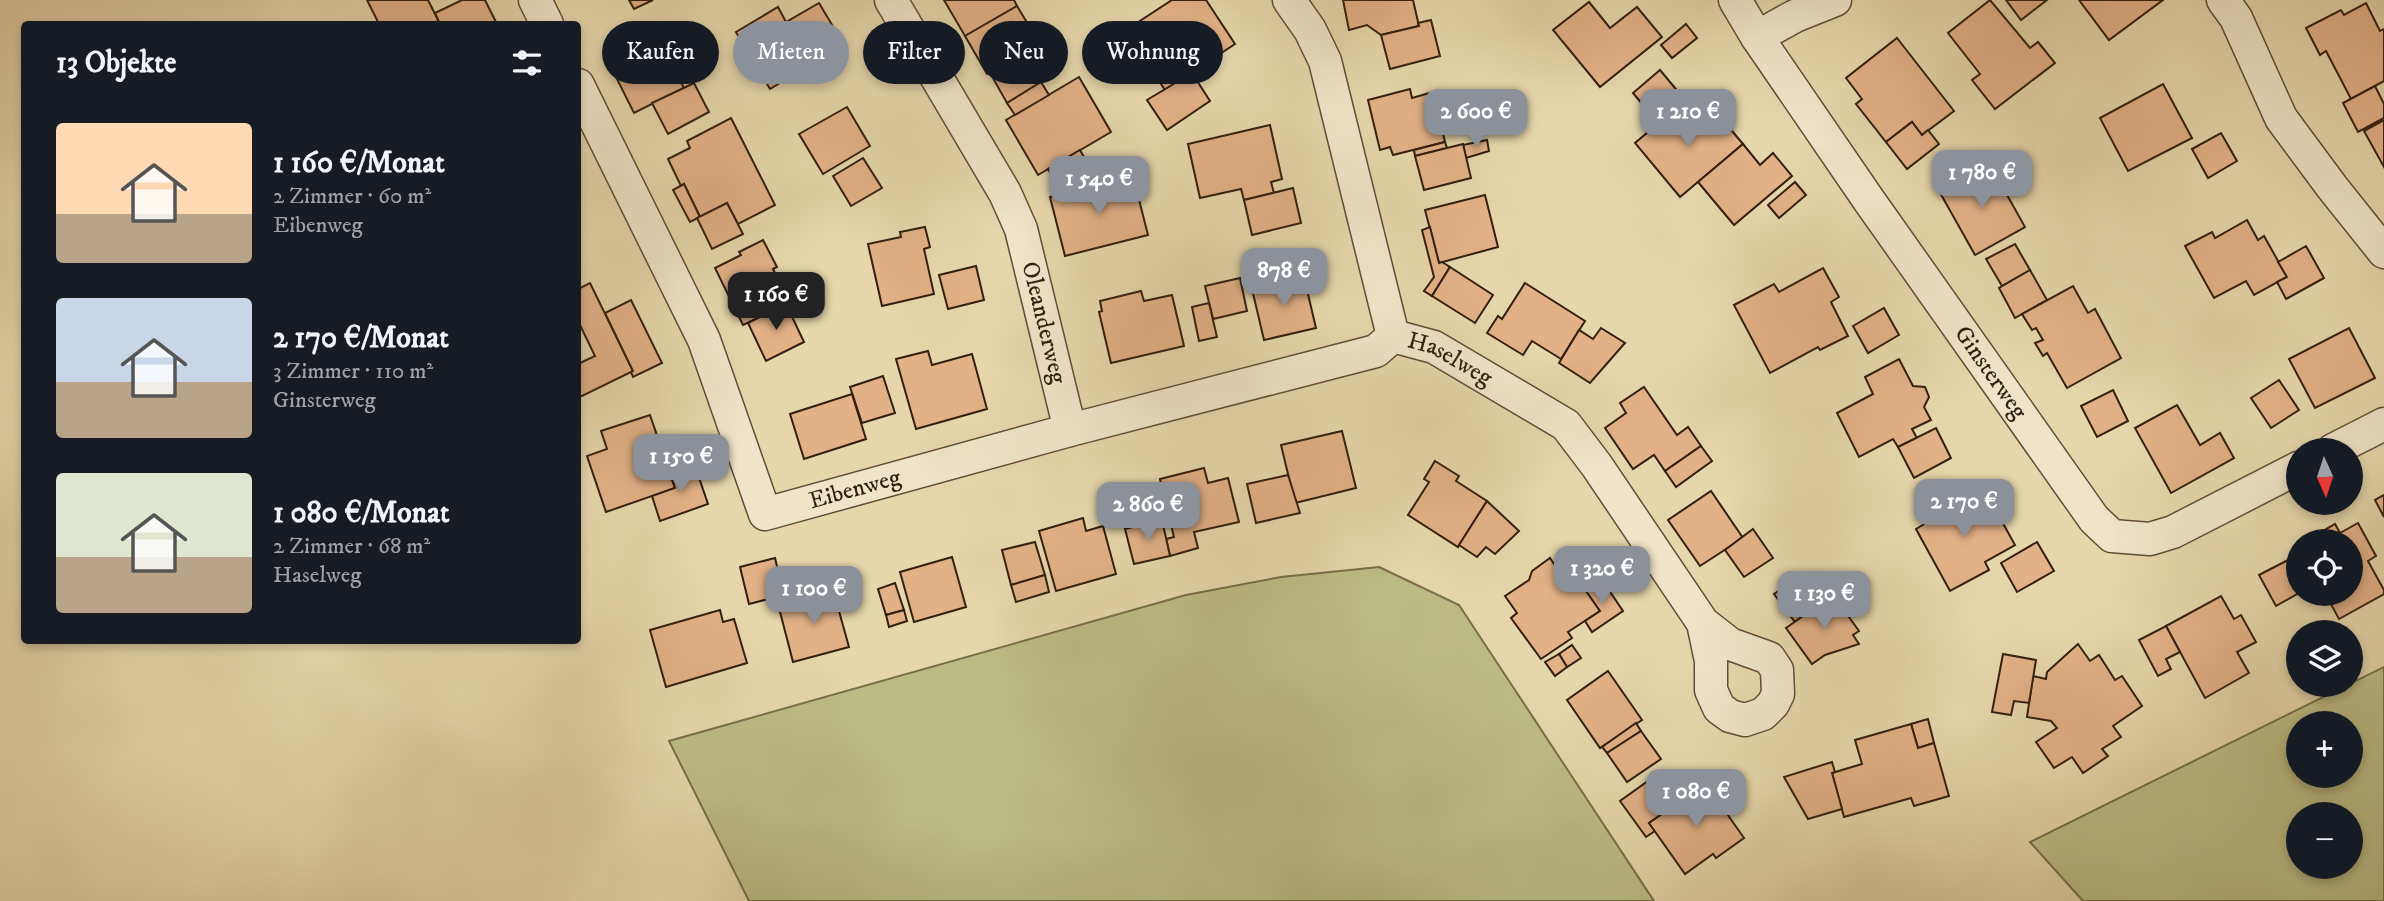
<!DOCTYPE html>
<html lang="de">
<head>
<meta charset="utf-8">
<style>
	:root { --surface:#171b24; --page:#242831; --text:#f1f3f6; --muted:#9ea1a6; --accent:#8c9099 }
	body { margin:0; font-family:"IM FELL DW Pica",serif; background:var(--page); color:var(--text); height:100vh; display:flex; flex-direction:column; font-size:26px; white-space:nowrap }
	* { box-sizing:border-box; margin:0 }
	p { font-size:23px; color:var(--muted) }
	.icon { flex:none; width:38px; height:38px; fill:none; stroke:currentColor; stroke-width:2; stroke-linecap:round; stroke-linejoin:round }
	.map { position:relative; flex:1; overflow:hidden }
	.details { position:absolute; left:21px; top:21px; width:560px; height:623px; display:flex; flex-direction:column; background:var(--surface); border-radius:7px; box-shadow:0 4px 10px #0003 }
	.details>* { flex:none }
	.hud { position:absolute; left:602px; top:21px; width:665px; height:63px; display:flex; gap:14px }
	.needle { width:46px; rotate:177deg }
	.buttons { position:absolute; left:2286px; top:438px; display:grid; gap:14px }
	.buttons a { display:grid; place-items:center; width:77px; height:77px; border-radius:50%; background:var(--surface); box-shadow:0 4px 10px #0003; font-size:35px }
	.price { position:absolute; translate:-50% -60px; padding:0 16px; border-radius:14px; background:var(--accent); color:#fff; font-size:23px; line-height:46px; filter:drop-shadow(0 2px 4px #0008) }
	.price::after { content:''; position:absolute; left:50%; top:42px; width:21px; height:16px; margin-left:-10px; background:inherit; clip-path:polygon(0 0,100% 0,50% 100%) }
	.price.current { background:#222; color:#fff }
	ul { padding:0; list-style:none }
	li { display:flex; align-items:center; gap:21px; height:175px; padding:0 35px }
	li span { display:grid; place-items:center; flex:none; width:196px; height:140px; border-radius:7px; color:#555 }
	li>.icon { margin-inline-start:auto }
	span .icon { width:84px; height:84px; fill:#fffc; stroke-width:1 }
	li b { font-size:30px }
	h2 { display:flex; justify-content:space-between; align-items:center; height:84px; padding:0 35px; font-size:30px }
	.tag { padding:0 24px; border-radius:32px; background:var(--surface); box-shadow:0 4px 10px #0003; font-size:24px; line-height:63px }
	.tag.current { background:var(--accent); color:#fff }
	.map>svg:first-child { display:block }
</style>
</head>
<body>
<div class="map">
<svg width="2384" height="901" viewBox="0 0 2384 901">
	<rect width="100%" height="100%" fill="#e6d6ab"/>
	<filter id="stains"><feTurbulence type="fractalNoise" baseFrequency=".00286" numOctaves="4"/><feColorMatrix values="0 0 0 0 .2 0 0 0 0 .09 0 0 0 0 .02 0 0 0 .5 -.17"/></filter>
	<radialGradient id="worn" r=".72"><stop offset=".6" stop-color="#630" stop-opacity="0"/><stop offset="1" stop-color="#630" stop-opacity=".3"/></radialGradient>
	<!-- green -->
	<g fill="#bbbc84" stroke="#776e4a" stroke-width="2" fill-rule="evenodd">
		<path d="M1379,567L1459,605L1654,901H749L669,741L1186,595L1281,577Z"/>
		<path d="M2384,667V901H2083L2030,842ZM2298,723H2350V775H2298ZM2298,814H2350V866H2298Z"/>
	</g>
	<!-- building -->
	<g fill="#e2b186" stroke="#331f11" stroke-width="2">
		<path d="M367,0H428L440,24H379Z"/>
		<path d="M462,0H485L497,24H440L435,13Z"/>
		<path d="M629,0H653L634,9Z"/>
		<path d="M944,0H1014L1017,6L965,36Z"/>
		<path d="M1172,0H1206L1235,44L1165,90L1126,30Z"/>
		<path d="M1343,0H1413L1419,26L1381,35L1367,25L1349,30Z"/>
		<path d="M1990,0L2030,48L2038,42L2055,63L1995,109L1972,80L1980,74L1948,33Z"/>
		<path d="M2006,0H2047L2021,20Z"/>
		<path d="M2079,0H2163L2109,40Z"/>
		<path d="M1589,2L1610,28L1637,7L1662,37L1600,87L1553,30Z"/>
		<path d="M819,3L844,45L770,89L736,32L778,7L786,22Z"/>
		<path d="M2366,3L2380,31L2384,29V81L2351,99L2326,51L2320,55L2306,28L2341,10L2344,15Z"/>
		<path d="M1017,6L1040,44L987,74L965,36Z"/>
		<path d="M1431,20L1440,56L1390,69L1381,35L1419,26L1418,23Z"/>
		<path d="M1686,24L1697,38L1672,58L1661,45Z"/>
		<path d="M657,35L684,88L634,113L613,71L631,61L626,51Z"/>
		<path d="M1897,38L1954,111L1922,135L1912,122L1886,142L1856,104L1862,99L1846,78Z"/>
		<path d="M1020,56L1038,85L1007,103L990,73Z"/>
		<path d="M1660,70L1680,94L1653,117L1633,93Z"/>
		<path d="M1192,73L1210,101L1167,130L1147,100Z"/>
		<path d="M1079,77L1111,132L1038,175L1006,120Z"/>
		<path d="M1041,82L1049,95L1015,115L1007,103Z"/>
		<path d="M694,83L709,112L668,134L652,103Z"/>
		<path d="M2163,84L2192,138L2128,171L2100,118Z"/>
		<path d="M2375,86L2384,104V118L2358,132L2343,103Z"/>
		<path d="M1410,89L1412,98L1433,92L1445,142L1393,155L1390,147L1380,150L1368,100Z"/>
		<path d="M847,107L870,146L823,174L799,134Z"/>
		<path d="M1678,107L1696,129L1716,112L1743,144L1680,197L1635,143Z"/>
		<path d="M731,118L775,205L738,224L727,203L700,217L684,184L681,186L668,159L690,148L687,141Z"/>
		<path d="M2384,120V167L2364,131Z"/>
		<path d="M1912,122L1922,135L1928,130L1939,144L1907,169L1886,142Z"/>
		<path d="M1270,125L1282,179L1271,182L1274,193L1244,200L1241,189L1200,198L1188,144Z"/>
		<path d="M2221,133L2237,161L2208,178L2192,149Z"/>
		<path d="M1487,140L1489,151L1466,158L1463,145Z"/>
		<path d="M1445,142L1447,148L1415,156L1414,150Z"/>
		<path d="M1463,144L1471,178L1424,190L1415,156Z"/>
		<path d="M1743,144L1760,165L1773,153L1792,176L1734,225L1698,182Z"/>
		<path d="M1080,150L1100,185L1063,194L1048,169Z"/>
		<path d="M863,158L882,188L851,206L833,176Z"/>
		<path d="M1992,168L2025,227L1975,255L1939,191L1965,177L1968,181Z"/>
		<path d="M1133,176L1148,235L1065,256L1050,197Z"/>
		<path d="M1795,182L1806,195L1779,218L1768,205Z"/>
		<path d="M684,184L700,217L690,222L673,190Z"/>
		<path d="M1293,188L1301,223L1252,235L1244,200Z"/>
		<path d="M1485,195L1498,247L1439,263L1425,210Z"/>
		<path d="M727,203L743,234L712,249L697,218Z"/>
		<path d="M2247,220L2258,240L2264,236L2287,277L2254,295L2246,281L2214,298L2185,246L2212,232L2215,238Z"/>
		<path d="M925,227L930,247L924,249L934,294L882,306L868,244L901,237L900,232Z"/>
		<path d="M1430,227L1439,263L1442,262L1450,267L1432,296L1424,291L1434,277L1422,230Z"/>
		<path d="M763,240L777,267L773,269L790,303L743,325L715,268L741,255L739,252Z"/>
		<path d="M2015,244L2030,270L2002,286L1986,259Z"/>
		<path d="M2306,246L2324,278L2286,299L2277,282L2287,277L2278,262Z"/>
		<path d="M976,266L984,300L948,309L939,275Z"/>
		<path d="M1450,267L1493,295L1475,323L1432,296Z"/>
		<path d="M1823,268L1839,297L1831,302L1848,336L1820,350L1818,347L1770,373L1734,305L1774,284L1779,292Z"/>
		<path d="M2030,270L2047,300L2015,318L1999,288Z"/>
		<path d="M1304,277L1316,328L1264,340L1252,289Z"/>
		<path d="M1240,278L1247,311L1213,319L1205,286Z"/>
		<path d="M590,283L633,371L578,398V364L595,356L578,321V289Z"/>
		<path d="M1525,283L1585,321L1561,359L1532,341L1523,355L1487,333L1498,316L1502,319Z"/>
		<path d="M2073,286L2088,313L2095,309L2121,358L2067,388L2047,353L2043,356L2035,343L2043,340L2036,328L2032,330L2022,314Z"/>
		<path d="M1141,291L1144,301L1172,295L1184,346L1111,363L1099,312L1102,311L1100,301Z"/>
		<path d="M631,300L662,363L633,377L631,372L633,371L605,313Z"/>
		<path d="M1209,303L1217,337L1199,341L1192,307Z"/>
		<path d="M786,304L804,342L766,361L748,323Z"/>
		<path d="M1884,308L1899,335L1868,353L1853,326Z"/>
		<path d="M1601,328L1625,343L1590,383L1559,363L1579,330L1593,339Z"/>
		<path d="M2349,328L2375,378L2315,408L2289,359Z"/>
		<path d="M928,351L932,365L972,354L987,409L916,429L896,359Z"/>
		<path d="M1899,359L1913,386L1925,387L1929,397L1924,407L1931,420L1912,429L1917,438L1898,447L1893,439L1859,457L1837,413L1873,394L1865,377Z"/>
		<path d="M883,376L895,413L862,423L850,387Z"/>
		<path d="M2279,380L2299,410L2271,428L2251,398Z"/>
		<path d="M1644,387L1677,435L1688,427L1701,446L1665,471L1654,455L1633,469L1605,428L1626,413L1620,403Z"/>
		<path d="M2113,390L2128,421L2097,437L2081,406Z"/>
		<path d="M852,394L866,439L804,459L790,414Z"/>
		<path d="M2177,405L2200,445L2220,433L2234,458L2171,493L2135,428Z"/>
		<path d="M650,415L675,488L606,512L587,456L607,449L601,431Z"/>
		<path d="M1936,428L1951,458L1914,478L1898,447Z"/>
		<path d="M1342,431L1356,488L1295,503L1281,445Z"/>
		<path d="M1701,446L1712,461L1676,487L1665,471Z"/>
		<path d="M1435,461L1459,476L1456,481L1487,501L1458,547L1408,515L1429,482L1424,479Z"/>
		<path d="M694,463L708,504L660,521L652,496L675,488L669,471Z"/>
		<path d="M1204,468L1208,483L1228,478L1239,522L1194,532L1198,548L1170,556L1166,539L1174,537L1160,479Z"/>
		<path d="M1288,475L1300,513L1256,523L1247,484Z"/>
		<path d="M1711,491L1743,538L1700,566L1668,520Z"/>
		<path d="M1959,493L1968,509L1989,498L2015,545L1985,562L1989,570L1950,591L1916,529L1938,516L1933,507Z"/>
		<path d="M2384,495V517L2375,500Z"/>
		<path d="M1487,501L1519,531L1495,554L1486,547L1477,557L1459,545Z"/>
		<path d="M1083,518L1086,531L1103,526L1116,574L1056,591L1039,531Z"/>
		<path d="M1162,520L1170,556L1134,564L1125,529Z"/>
		<path d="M2358,523L2376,556L2368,561L2384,590V594L2339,619L2326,595L2318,599L2315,593H2350V541H2306L2335,524L2340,533Z"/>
		<path d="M1753,529L1773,558L1744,577L1725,550Z"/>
		<path d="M1035,542L1045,575L1011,585L1002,550Z"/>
		<path d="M2037,542L2054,571L2017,592L2001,563Z"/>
		<path d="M952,557L966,607L914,622L900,572Z"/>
		<path d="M775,558L784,595L749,604L740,567Z"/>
		<path d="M1550,558L1568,584L1578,577L1600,611L1568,632L1572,638L1541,659L1511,618L1517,613L1505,596L1529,580L1532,571Z"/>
		<path d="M2288,560L2298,578L2299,593L2276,606L2259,575Z"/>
		<path d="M1803,574L1823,602L1795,622L1774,594Z"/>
		<path d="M1045,575L1049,592L1016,602L1011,585Z"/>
		<path d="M1602,580L1623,611L1592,632L1585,621L1600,611L1586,591Z"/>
		<path d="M895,583L904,610L886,615L878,589Z"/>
		<path d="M825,589L827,594L834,593L849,647L793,662L779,608L802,601L800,595Z"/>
		<path d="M1833,595L1859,631L1853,635L1859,644L1825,655L1812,664L1786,628Z"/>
		<path d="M2221,596L2234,619L2241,615L2256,642L2237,652L2249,673L2205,698L2166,626Z"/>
		<path d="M720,610L723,622L734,619L747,663L666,687L650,630Z"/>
		<path d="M904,610L907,621L889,627L886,615Z"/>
		<path d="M2166,626L2180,652L2166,659L2171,669L2158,676L2139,640Z"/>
		<path d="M2078,644L2090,661L2099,655L2115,680L2122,676L2142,706L2113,726L2121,737L2102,749L2108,756L2083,773L2072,757L2054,768L2036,742L2057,728L2051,721L2027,717L2033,676L2046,679L2047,672Z"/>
		<path d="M1572,645L1581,658L1567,667L1559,654Z"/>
		<path d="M1559,654L1567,667L1555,676L1545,662Z"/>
		<path d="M2003,654L2036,660L2029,703L2014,701L2011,715L1992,712Z"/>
		<path d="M1608,671L1642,720L1600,748L1567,700Z"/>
		<path d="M1928,719L1934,743L1918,748L1911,724Z"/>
		<path d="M1636,723L1641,731L1607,753L1602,747Z"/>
		<path d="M1911,724L1918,748L1934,743L1949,796L1914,806L1911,798L1844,817L1832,773L1862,764L1855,740Z"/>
		<path d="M1641,731L1661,759L1627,782L1607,753Z"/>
		<path d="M1832,762L1835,772L1832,773L1842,809L1808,819L1784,777Z"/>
		<path d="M1662,771L1682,800L1649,823L1655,831L1646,837L1620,801Z"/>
		<path d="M1706,784L1744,838L1716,858L1713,854L1685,874L1649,823Z"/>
	</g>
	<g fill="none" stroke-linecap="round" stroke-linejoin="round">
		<defs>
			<g id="minor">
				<path d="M535,0L547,24"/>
				<path id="s1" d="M891,0L1005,193L1021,229L1070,430"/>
				<path id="s2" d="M1289,0L1310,30L1325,61L1393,336L1434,347L1566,425L1597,466L1703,623L1730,644L1769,658L1777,670L1778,694L1773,704L1763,714L1745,720L1730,716L1719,708L1711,690V661L1703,623"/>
				<path id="s3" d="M1735,0L1757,37L1868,199L2094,519L2112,536L2150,539L2173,532L2298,468"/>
				<path d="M2223,0L2236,18L2281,118L2332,187L2384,252"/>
				<path d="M1757,37L1795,16L1835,0"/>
				<path id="s4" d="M578,85L704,340L765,514L1070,430L1376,351L1393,336"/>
				<path d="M2333,450L2384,424"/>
			</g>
		</defs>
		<!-- minor casing -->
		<use href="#minor" stroke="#604d38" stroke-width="35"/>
		<!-- minor -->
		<use href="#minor" stroke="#efe4c8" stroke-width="32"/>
	</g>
	<g text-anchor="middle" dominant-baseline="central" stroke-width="7" stroke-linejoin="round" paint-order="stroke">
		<!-- street labels -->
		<g font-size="24" fill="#331f11" stroke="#efe4c8">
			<text stroke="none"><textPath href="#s1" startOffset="360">Oleanderweg</textPath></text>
			<text stroke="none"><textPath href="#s2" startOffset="416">Haselweg</textPath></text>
			<text stroke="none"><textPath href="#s3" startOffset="452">Ginsterweg</textPath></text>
			<text stroke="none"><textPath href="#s4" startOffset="562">Eibenweg</textPath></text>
		</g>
	</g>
	<rect width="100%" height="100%" filter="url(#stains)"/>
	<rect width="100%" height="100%" fill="url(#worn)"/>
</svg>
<div class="buttons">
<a><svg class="needle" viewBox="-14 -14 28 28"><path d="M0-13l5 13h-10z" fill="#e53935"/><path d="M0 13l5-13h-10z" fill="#9ea1a6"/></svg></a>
<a><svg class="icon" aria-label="locate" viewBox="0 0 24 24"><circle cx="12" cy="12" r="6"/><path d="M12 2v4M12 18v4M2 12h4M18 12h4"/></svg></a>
<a><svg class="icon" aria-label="layers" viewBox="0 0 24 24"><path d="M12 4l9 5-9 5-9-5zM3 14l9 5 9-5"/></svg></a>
<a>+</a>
<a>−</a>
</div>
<b class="price" style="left:1476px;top:149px">2 600 €</b>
<b class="price" style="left:1688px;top:149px">1 210 €</b>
<b class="price" style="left:1982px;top:210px">1 780 €</b>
<b class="price" style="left:1099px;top:216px">1 540 €</b>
<b class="price" style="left:1284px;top:308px">878 €</b>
<b class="price current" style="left:776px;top:332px">1 160 €</b>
<b class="price" style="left:681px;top:494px">1 150 €</b>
<b class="price" style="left:1964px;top:539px">2 170 €</b>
<b class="price" style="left:1148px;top:542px">2 860 €</b>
<b class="price" style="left:1602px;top:606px">1 320 €</b>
<b class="price" style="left:814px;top:626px">1 100 €</b>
<b class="price" style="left:1824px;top:631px">1 130 €</b>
<b class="price" style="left:1696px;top:829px">1 080 €</b>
<div class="hud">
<a class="tag">Kaufen</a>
<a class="tag current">Mieten</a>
<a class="tag">Filter</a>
<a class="tag">Neu</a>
<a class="tag">Wohnung</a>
</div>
<section class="details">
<h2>13 Objekte<svg class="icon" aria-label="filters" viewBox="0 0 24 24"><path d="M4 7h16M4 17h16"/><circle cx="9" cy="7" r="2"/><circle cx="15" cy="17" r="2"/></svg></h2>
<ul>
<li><span style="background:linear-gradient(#ffd9b3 65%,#b9a48a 0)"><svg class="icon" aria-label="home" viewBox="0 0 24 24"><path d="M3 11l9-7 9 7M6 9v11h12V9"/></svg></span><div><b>1 160 €/Monat</b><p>2 Zimmer · 60 m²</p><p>Eibenweg</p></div></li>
<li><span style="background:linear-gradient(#c9d6e8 60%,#b9a48a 0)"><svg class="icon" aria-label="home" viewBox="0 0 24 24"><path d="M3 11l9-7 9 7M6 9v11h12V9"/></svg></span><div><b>2 170 €/Monat</b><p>3 Zimmer · 110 m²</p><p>Ginsterweg</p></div></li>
<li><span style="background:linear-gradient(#dfe7d0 60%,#b9a48a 0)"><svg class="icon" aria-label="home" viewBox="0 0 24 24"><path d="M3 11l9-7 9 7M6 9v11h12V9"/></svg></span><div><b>1 080 €/Monat</b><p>2 Zimmer · 68 m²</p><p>Haselweg</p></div></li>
</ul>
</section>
</div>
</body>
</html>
